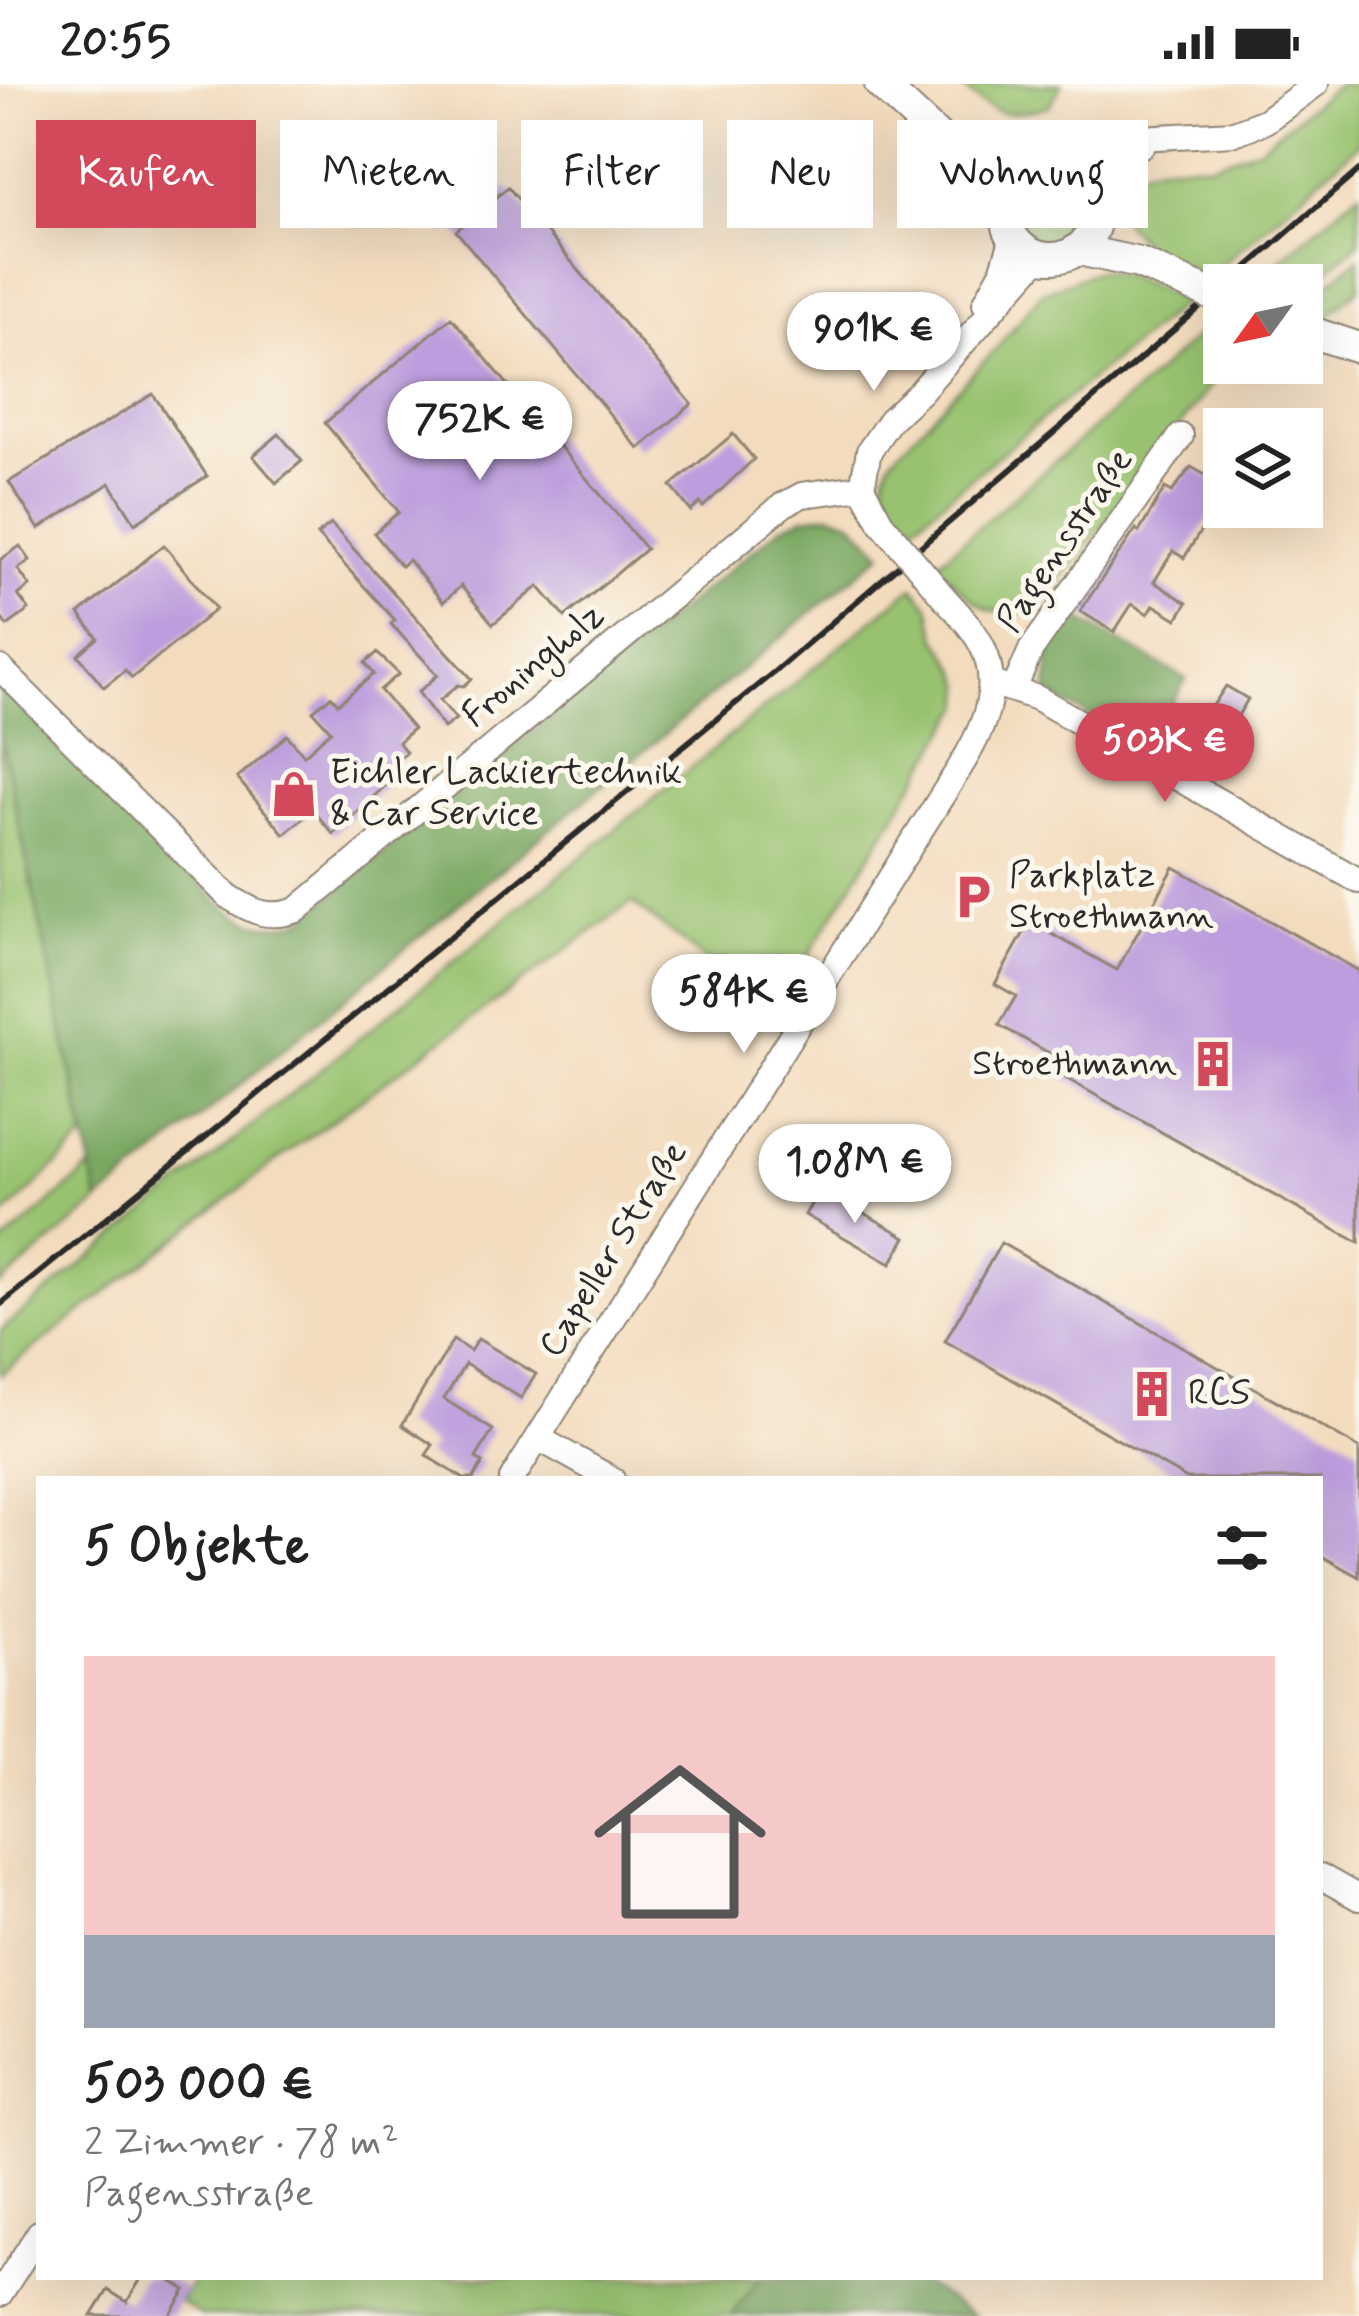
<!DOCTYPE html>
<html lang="de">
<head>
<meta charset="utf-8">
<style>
	:root { --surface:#fff; --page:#f6f6f6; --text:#222; --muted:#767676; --accent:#d1495b }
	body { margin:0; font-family:Mynerve,sans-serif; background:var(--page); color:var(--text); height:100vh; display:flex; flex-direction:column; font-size:45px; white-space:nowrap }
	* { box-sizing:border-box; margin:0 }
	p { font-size:39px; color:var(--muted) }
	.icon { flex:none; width:66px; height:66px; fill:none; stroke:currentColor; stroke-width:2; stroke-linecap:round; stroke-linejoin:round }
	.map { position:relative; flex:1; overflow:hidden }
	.sheet { position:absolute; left:36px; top:1392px; width:1287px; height:804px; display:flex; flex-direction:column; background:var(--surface); border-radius:0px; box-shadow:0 12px 48px #0002 }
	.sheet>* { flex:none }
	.guide { position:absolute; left:36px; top:36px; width:1287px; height:108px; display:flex; gap:24px }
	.needle { width:78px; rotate:237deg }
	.buttons { position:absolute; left:1203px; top:180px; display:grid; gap:24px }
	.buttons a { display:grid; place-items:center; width:120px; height:120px; border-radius:0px; background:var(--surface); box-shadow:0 12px 48px #0002; font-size:60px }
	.price { position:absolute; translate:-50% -102px; padding:0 27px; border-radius:42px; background:#fff; color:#222; font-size:39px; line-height:78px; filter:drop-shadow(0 3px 6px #0008) }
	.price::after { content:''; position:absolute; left:50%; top:72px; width:36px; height:27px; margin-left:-18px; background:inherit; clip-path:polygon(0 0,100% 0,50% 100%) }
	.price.selected { background:var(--accent); color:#fff }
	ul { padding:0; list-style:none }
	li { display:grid; align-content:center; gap:24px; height:636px; padding:0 48px }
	li span { display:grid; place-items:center; height:372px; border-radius:0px; color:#555 }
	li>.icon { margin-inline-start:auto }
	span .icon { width:216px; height:216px; fill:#fffc; stroke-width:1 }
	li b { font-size:51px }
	h2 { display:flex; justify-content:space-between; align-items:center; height:144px; padding:0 48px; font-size:51px }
	.pill { padding:0 42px; border-radius:0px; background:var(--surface); box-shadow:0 12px 48px #0002; font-size:42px; line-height:108px }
	.pill.selected { background:var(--accent); color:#fff }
	.status { display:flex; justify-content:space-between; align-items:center; height:84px; padding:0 60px; background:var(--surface); direction:ltr }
	.status svg { height:33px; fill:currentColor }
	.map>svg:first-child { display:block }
</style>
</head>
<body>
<div class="status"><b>20:55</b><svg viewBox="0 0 49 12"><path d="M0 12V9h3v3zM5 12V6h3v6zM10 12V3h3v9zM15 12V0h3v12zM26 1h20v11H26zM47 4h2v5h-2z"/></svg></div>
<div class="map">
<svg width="1359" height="2232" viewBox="0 0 1359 2232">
	<rect width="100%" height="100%" fill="#fbf7ec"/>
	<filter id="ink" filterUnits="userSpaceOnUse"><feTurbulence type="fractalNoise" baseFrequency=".00833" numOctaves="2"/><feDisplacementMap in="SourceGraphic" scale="24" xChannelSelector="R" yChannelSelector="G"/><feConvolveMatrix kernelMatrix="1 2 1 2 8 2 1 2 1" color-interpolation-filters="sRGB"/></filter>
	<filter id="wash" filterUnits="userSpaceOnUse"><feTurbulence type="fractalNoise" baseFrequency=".004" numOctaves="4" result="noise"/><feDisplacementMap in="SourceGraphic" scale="48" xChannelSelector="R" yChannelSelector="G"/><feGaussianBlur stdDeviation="2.7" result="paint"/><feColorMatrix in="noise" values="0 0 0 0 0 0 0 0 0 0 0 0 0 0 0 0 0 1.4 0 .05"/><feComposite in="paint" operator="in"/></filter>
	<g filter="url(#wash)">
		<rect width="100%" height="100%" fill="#f3dcbe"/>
		<!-- green -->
		<g fill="#98c26f" stroke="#62764d" stroke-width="3">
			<path d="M958,0H1062L1049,22C1001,35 996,32 958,0Z"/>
			<path d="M1339,0H1359V60L1208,193L1153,168L1124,139L1120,112L1130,93L1145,84L1166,80H1211L1258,64Z"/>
			<circle cx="1052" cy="131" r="36"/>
			<path d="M1359,108V159L1302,206V201H1252Z"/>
			<path d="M1359,174V204L1326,233L1302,228V221Z"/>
			<path d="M1099,186L1125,191L1186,217L909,445C889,422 877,404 891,375L997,264L1041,209Z"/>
			<path d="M1219,231L1224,232V279H1228L1048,514C997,550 970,516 937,479L1137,307Z"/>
			<path d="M913,503L929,522L937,553L959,588L964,602L963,621L779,919L722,877L715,884L632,818L280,1074L0,1291V1247Z"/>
			<path d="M0,650L85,1054L0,1136Z"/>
			<path d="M91,1084L99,1118L0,1201V1162Z"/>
			<path d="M195,2193H760L732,2232H202L180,2218Z"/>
		</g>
		<!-- forest -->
		<g fill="#7aa862" stroke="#526a46" stroke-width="3">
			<path d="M830,430L852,437L883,469L99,1118L0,650V599L221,820C248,840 269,847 302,836L781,443L804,433Z"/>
			<path d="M1072,531L1186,595L1147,664L1047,609L1051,548Z"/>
			<path d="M760,2193H912L974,2232H732Z"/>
		</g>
		<g id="blocks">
			<!-- building -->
			<g fill="#bc9ddd">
				<path d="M508,103L692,320L639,365L456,147Z"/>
				<path d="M451,233L646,465L565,533L539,502L493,540L461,502L443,518L408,476L401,482L374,449L399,428L325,339Z"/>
				<path d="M153,310L207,392L135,439L110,399L39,445L9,398Z"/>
				<path d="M279,350L302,377L276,399L253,372Z"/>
				<path d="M733,350L754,375L703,423L700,419L691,427L671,402Z"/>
				<path d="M1191,383L1211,394L1215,388L1224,393V429L1215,424L1184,474L1173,467L1154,498L1187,519L1177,535L1154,521L1148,530L1132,520L1114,548L1080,527L1136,445L1139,448L1165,404L1172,408Z"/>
				<path d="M331,440L472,595L464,602L458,601L440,616L456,635L444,644L418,608L438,591L391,540L395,536L317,451Z"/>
				<path d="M164,461L216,525L132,594L125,586L104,603L78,571L98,554L79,530Z"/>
				<path d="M20,462L30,476L18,485L30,502L18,511L29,526L7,542L0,532V476Z"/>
				<path d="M377,569L399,590L380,606L413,645L398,658L406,668L391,681L399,689L333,750L313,726L284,750L237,694L287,651L304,671L331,647L313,627L331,612L338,620L374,590L365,579Z"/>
				<path d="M1226,602L1248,615L1234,638L1224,632L1204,668L1199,665L1194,674L1170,660L1184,636L1194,643L1199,634L1204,635Z"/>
				<path d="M1174,783L1359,887V1159L1060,991L1067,979L999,941L1016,912L995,900L1030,838L1117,886Z"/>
				<path d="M820,1104L906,1153L891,1180L805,1131Z"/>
				<path d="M1001,1159L1359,1364V1493L1320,1471V1395H1187L945,1257Z"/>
				<path d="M478,1255L536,1290L521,1314L465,1280L444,1315L493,1346L476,1374L483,1379L473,1395H464L426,1371L433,1361L402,1341L453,1256L470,1267Z"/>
				<path d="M142,2193H165L186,2206L170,2232H92L108,2206L127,2218Z"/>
			</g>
		</g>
	</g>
	<g filter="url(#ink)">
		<use href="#blocks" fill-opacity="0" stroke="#8f8474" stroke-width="3"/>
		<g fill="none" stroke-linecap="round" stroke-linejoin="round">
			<defs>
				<g id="minor">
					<path d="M1062,85L1119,55L1234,49L1265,37L1316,0"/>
					<path d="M1090,104L1109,79L1142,61"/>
					<path d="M985,219L1002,188L1013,153"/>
					<path d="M881,438L862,403L869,367L890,336L920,308L1039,173"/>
					<path d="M0,584L228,812C252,828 269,836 297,826L783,421L802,411L862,403"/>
					<path d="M992,599L1037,614L1359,797"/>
					<path d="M1014,605L1031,566L1181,352"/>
					<path d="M538,1354L612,1395"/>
					<path d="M512,1395L935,723C963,677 1009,620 983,564C974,544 956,527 942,511"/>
					<path d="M1320,1792L1359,1814"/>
					<path d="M0,2210L39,2149"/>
				</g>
				<g id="major">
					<path d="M880,0L991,102L1006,121"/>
					<circle cx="1051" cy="129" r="45"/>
					<path d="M1079,166L1139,179"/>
					<path d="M1302,245L1359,264"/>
				</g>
			</defs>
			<!-- minor casing -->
			<use href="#minor" stroke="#8f8474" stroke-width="28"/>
			<!-- major casing -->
			<use href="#major" stroke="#8f8474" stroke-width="34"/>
			<!-- minor -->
			<use href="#minor" stroke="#fff" stroke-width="24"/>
			<!-- major -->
			<use href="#major" stroke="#fff" stroke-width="30"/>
			<!-- rail -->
			<g stroke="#2b2b2b" stroke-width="6">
				<path d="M1227,201L1359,86"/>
				<path d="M0,1221L774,588L1224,203"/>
			</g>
			<defs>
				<path id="minor-bridge" d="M881,438L942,511"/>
				<path id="major-bridge" d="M1139,179L1224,216"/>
			</defs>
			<!-- minor-bridge casing -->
			<use href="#minor-bridge" stroke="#8f8474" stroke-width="28" stroke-linecap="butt"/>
			<!-- major-bridge casing -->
			<use href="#major-bridge" stroke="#8f8474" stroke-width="34" stroke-linecap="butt"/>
			<!-- minor-bridge -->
			<use href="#minor-bridge" stroke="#fff" stroke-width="24"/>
			<!-- major-bridge -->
			<use href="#major-bridge" stroke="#fff" stroke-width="30"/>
		</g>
	</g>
	<!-- icons -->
	<defs>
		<symbol id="shop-bare" viewBox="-9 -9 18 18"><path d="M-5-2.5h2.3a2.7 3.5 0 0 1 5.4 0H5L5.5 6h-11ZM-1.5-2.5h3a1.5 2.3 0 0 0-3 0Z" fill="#d1495b" stroke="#fbf7ec" stroke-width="2.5" paint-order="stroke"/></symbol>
		<symbol id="parking-bare" viewBox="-9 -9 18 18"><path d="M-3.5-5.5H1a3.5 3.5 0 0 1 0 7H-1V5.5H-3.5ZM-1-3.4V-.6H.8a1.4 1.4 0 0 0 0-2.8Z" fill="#d1495b" stroke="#fbf7ec" stroke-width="2.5" paint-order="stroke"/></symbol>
		<symbol id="building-bare" viewBox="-9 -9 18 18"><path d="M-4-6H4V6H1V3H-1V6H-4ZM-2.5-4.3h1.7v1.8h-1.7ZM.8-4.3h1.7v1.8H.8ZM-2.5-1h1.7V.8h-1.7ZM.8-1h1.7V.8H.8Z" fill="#d1495b" stroke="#fbf7ec" stroke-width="2.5" paint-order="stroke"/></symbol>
	</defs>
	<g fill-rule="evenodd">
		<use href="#shop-bare" x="261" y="677" width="66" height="66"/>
		<use href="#parking-bare" x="940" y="780" width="66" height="66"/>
		<use href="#building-bare" x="1180" y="947" width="66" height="66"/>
		<use href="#building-bare" x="1119" y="1277" width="66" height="66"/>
	</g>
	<g text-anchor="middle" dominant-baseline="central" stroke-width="10" stroke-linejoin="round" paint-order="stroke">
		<!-- street labels -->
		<g font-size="36" fill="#2b2b2b" stroke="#fbf7ec">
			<text transform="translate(1066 457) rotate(-56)">Pagensstraße</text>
			<text transform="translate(534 582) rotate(-40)">Froningholz</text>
			<text transform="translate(614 1166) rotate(-58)">Capeller Straße</text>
		</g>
		<!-- poi labels -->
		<g font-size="36" fill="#2b2b2b" stroke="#fbf7ec" text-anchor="start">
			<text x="330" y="689">Eichler Lackiertechnik<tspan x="330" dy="41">&amp; Car Service</tspan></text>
			<text x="1009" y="792">Parkplatz<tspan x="1009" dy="41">Stroethmann</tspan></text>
			<text x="1177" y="980" text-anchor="end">Stroethmann</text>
			<text x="1188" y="1310">RCS</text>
		</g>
	</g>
</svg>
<div class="buttons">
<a><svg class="needle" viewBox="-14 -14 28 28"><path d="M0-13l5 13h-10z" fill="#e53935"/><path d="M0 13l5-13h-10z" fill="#767676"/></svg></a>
<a><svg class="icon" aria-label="layers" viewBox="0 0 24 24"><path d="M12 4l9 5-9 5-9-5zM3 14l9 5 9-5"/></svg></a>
</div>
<b class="price" style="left:874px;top:310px">901K €</b>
<b class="price" style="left:480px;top:399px">752K €</b>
<b class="price selected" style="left:1165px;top:721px">503K €</b>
<b class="price" style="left:744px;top:972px">584K €</b>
<b class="price" style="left:855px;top:1142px">1.08M €</b>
<div class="guide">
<a class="pill selected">Kaufen</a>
<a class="pill">Mieten</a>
<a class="pill">Filter</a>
<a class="pill">Neu</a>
<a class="pill">Wohnung</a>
</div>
<section class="sheet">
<h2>5 Objekte<svg class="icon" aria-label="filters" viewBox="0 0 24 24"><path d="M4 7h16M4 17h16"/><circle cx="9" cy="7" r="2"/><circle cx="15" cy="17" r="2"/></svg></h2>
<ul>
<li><span style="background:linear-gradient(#f6c9c9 75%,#9aa5b1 0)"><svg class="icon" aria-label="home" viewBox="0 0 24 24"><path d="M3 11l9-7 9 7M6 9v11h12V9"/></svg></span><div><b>503 000 €</b><p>2 Zimmer · 78 m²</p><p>Pagensstraße</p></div></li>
</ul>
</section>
</div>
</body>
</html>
